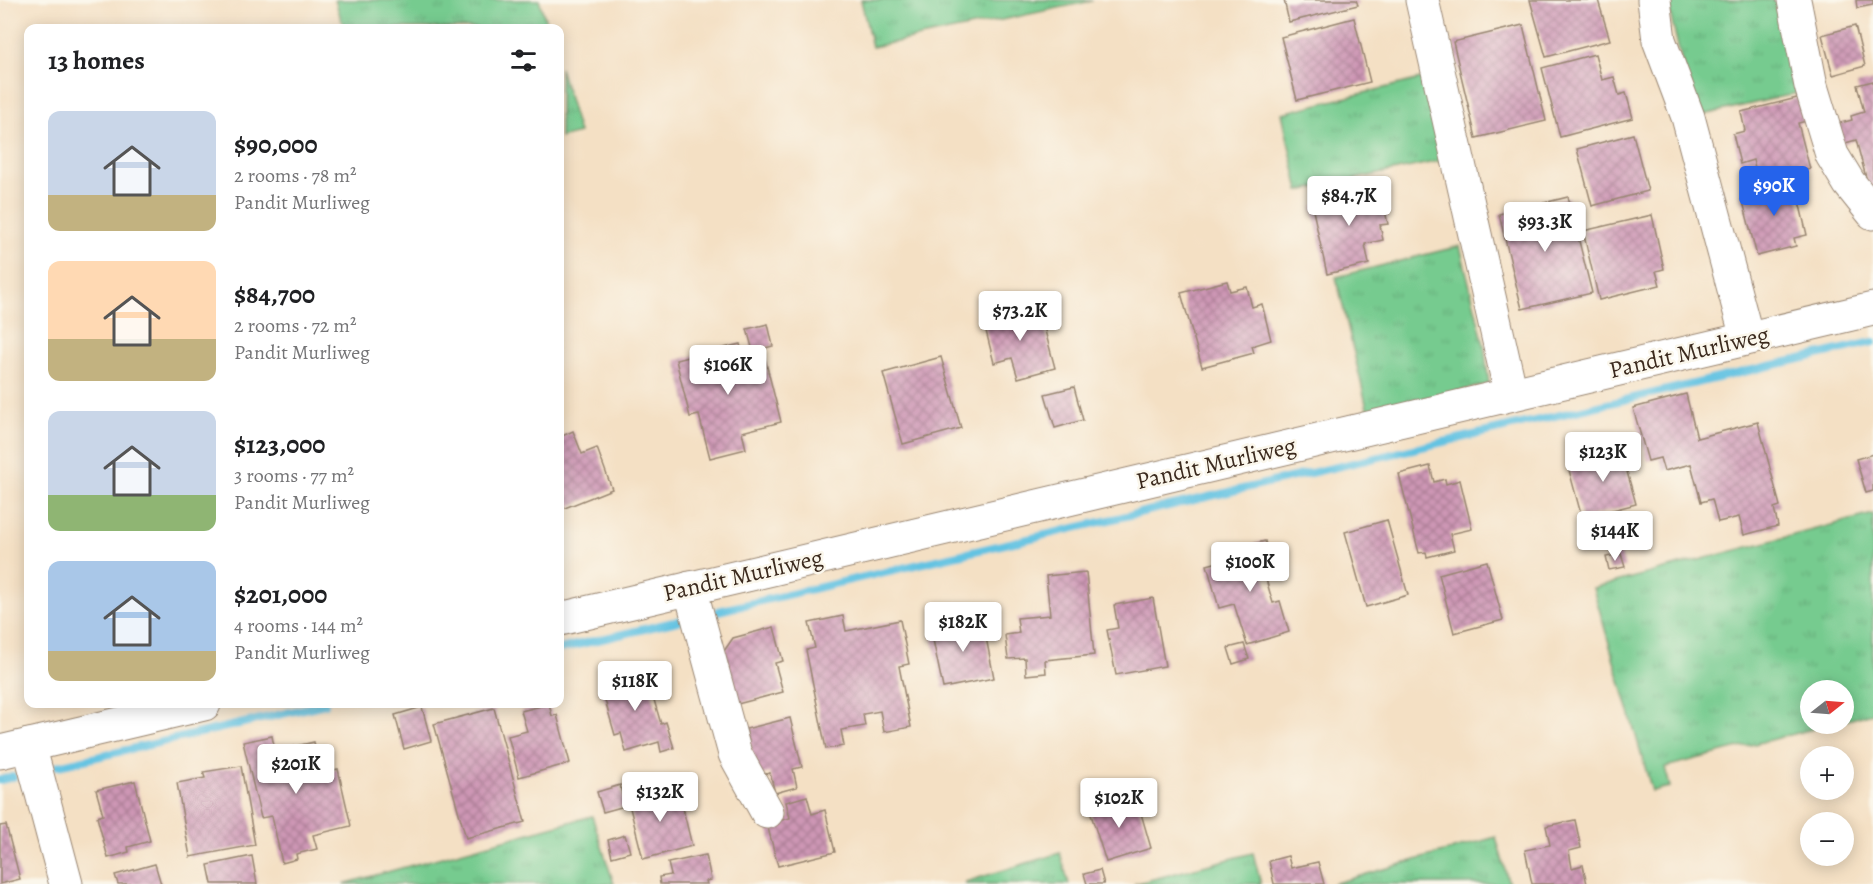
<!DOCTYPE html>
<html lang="en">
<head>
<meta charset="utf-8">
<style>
	:root { --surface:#fff; --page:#f6f6f6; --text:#202124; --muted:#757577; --accent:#2563eb }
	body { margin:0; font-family:Alegreya,serif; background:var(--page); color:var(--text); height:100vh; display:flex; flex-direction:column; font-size:22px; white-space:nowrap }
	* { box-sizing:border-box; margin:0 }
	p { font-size:20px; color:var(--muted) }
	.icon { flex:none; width:33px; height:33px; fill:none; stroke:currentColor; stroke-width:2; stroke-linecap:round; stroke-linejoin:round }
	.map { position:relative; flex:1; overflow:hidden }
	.drawer { position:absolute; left:24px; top:24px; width:540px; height:684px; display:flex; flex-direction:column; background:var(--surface); border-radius:12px; box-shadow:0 3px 15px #0003 }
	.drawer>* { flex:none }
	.needle { width:39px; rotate:73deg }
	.fabs { position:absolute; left:1800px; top:680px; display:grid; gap:12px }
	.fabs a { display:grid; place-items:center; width:54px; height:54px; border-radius:50%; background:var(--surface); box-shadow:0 3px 15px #0003; font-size:30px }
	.price { position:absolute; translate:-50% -51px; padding:0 14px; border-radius:6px; background:#fff; color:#222; font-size:20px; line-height:39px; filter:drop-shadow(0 2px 3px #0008) }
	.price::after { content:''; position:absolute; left:50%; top:36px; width:18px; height:14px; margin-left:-9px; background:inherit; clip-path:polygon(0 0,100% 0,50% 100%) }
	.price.active { background:var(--accent); color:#fff }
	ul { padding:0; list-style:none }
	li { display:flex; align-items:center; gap:18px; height:150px; padding:0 24px }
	li span { display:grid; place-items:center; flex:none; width:168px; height:120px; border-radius:12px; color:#555 }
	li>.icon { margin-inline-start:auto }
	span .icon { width:72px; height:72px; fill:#fffc; stroke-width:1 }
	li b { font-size:26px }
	h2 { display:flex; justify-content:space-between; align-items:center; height:72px; padding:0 24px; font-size:26px }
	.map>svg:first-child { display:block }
</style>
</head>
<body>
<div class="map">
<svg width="1873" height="884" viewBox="0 0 1873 884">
	<defs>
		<pattern id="grass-tufts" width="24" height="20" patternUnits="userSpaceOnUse" patternTransform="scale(1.5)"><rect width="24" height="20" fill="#76cb8f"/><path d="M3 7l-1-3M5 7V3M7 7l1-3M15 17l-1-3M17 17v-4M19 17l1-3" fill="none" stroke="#67ae7b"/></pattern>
		<pattern id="building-cross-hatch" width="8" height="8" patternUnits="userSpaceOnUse" patternTransform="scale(1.5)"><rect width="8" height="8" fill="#ce97b5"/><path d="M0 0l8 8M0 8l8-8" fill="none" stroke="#a87b93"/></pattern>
	</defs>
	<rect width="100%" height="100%" fill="#fbf7ec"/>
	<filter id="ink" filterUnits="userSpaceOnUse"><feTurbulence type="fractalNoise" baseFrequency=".0167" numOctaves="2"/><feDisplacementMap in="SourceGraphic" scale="12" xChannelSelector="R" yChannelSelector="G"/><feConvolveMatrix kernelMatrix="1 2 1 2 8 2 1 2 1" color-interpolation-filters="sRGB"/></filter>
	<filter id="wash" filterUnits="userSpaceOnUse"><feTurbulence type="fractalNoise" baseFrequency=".008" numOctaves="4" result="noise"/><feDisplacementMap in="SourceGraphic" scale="24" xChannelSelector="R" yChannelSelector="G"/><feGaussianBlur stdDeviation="1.35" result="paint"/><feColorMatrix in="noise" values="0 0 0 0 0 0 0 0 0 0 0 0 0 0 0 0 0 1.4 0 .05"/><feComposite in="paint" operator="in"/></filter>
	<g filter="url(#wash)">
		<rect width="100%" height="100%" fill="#f4e0c4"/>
		<!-- grass -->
		<g fill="url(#grass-tufts)" stroke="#587a56" stroke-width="1.5">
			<path d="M335,0H539L548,28H344Z"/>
			<path d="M861,0H1092V1L872,47Z"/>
			<path d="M1667,0H1786L1806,91L1695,117Z"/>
			<path d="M560,68L579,133L560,138Z"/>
			<path d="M1425,78L1444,160L1299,191L1282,113Z"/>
			<path d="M1460,246L1484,345L1489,384L1368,412L1336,277Z"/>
			<path d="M1873,514V713L1844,721V690H1810V723H1836L1665,767L1670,787L1652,791L1593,588Z"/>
			<path d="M592,816L614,884H343Z"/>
			<path d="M1496,837L1509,884H1332Z"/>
			<path d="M1060,853L1069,884H965V882Z"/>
			<path d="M1253,853L1261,884H1134Z"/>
		</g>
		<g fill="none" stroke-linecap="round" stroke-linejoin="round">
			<!-- stream -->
			<g stroke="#64c3e2" stroke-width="8">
				<path d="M718,611L1873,342"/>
				<path d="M560,649L686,619"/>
				<path d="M58,766L325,704"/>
				<path d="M0,780L13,777"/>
			</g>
		</g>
		<g id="blocks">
			<!-- building -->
			<g fill="url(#building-cross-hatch)">
				<path d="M1284,0H1356L1358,5L1289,22Z"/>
				<path d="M1530,0H1598L1610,40L1546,57Z"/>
				<path d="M1856,0H1873V5L1857,8Z"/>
				<path d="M1354,18L1370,82L1297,100L1281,37Z"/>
				<path d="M1523,25L1546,121L1476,138L1453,42Z"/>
				<path d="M1855,26L1865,66L1833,75L1822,35Z"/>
				<path d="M1595,54L1602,80L1614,77L1619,95L1626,93L1633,118L1560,137L1542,68Z"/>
				<path d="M1873,81V199L1872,200L1856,140L1842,144L1837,124L1852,120L1851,116L1864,112L1857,85Z"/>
				<path d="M1801,97L1807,121L1798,123L1810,169L1759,182L1753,160L1740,164L1733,134L1745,131L1741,112Z"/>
				<path d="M1633,134L1648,191L1592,206L1577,149Z"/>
				<path d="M1794,180L1807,235L1794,238L1796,246L1757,256L1741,194Z"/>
				<path d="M1355,185L1358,197L1381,192L1388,224L1380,225L1383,240L1365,244L1369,264L1327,274L1312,206L1327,203L1324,192Z"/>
				<path d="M1568,197L1592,293L1522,309L1499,214Z"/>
				<path d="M1652,215L1664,269L1656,271L1660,285L1599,300L1583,231Z"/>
				<path d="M1227,281L1230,291L1247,287L1252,307L1262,304L1271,340L1252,346L1254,353L1202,367L1181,293Z"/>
				<path d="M1023,306L1025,316L1040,312L1055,368L1018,378L1012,358L994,363L984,323L999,318L997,313Z"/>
				<path d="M768,324L773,346L753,351L747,329Z"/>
				<path d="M740,344L744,360L764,355L781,422L742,432L746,449L710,458L699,415L690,417L676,360Z"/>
				<path d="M941,357L961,428L903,444L883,373Z"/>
				<path d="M1074,387L1083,420L1055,428L1045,394Z"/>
				<path d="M1686,394L1697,438L1758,422L1780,506L1774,508L1778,526L1744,535L1739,517L1718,522L1712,499L1701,502L1691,464L1664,471L1660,458L1648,461L1633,408Z"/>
				<path d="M573,431L582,454L597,448L612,489L560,510V437Z"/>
				<path d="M1619,443L1636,504L1582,518L1569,470L1592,464L1589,451Z"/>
				<path d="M1873,454V491L1866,493L1856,459Z"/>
				<path d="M1430,466L1434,482L1445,479L1446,484L1460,480L1472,529L1450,534L1454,550L1427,557L1426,552L1419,553L1399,474Z"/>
				<path d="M1387,520L1408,595L1366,607L1345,532Z"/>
				<path d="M1265,541L1274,574L1265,576L1273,603L1280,601L1289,632L1247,645L1234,604L1219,608L1207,565L1244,555L1242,547Z"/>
				<path d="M1621,554L1625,567L1609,570L1606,557Z"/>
				<path d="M1487,561L1503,620L1454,633L1439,574Z"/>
				<path d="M1086,572L1094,655L1045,660L1046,673L1026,675L1025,658L1008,659L1005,635L1019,633L1017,618L1050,615L1046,576Z"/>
				<path d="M1153,598L1165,666L1116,675L1107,630L1118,628L1114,605Z"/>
				<path d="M843,616L846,631L900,620L909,664L899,666L911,727L884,732L880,711L863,714L865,726L841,730L844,746L826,749L806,650L815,648L809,623Z"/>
				<path d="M982,617L994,678L943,688L932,635L944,632L942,625Z"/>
				<path d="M774,627L783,661L775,663L783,692L726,707L722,654L733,638Z"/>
				<path d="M1244,644L1249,659L1233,664L1228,648Z"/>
				<path d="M645,669L661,724L666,722L674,748L661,752L659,742L626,752L621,733L615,735L600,683Z"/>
				<path d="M549,704L552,716L557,715L570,763L519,777L508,736L527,731L521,711Z"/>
				<path d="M422,707L431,741L404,749L395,715Z"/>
				<path d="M494,708L525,822L466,838L434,724Z"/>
				<path d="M790,718L802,767L793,769L797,787L775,793L770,773L757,776L746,729Z"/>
				<path d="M272,736L275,751L314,742L321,773L338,769L351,826L313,835L317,849L296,854L297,859L282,863L272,816L261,818L243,742Z"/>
				<path d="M241,766L255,845L190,857L177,783L205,778L203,772Z"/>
				<path d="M135,781L150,841L128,847L129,852L108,858L97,817L103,815L96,790Z"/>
				<path d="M620,785L625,806L603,812L597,792Z"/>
				<path d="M678,788L692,846L643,859L628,800Z"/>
				<path d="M807,796L812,814L825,810L835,852L778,866L767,824L790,818L786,802Z"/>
				<path d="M1118,796L1121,808L1138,803L1151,848L1106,862L1088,805Z"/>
				<path d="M1575,820L1581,848L1569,851L1572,868L1583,865L1587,884H1532L1525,850L1550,845L1546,826Z"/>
				<path d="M6,825L20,879L0,884V826Z"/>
				<path d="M625,835L630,852L612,857L608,840Z"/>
				<path d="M706,855L711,880L706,881L707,884H660L659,877L671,875L668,863Z"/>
				<path d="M252,856L257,884H212L208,865Z"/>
				<path d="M1288,856L1291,868L1318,862L1324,884H1274L1269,861Z"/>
				<path d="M155,864L161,884H118L115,875Z"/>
				<path d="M1100,870L1104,884H1087L1084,874Z"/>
			</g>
		</g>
	</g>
	<g filter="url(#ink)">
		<use href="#blocks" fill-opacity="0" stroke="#988571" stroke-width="1.5"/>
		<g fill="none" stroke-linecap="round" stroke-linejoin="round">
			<defs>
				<g id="minor">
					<path d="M1422,0L1511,394"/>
					<path d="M1654,0L1659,40L1688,117L1747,338"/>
					<path d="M1794,0L1811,86L1832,155L1849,183L1873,213"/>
					<path d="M690,588L735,754L767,812"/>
					<path d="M560,619L1873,309"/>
					<path d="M29,745L66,884"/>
					<path d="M0,752L204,704"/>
				</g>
			</defs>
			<!-- minor casing -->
			<use href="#minor" stroke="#988571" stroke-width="35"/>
			<!-- minor -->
			<use href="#minor" stroke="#fff" stroke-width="33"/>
		</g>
	</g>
	<g text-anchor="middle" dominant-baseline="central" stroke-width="5" stroke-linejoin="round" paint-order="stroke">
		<!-- street labels -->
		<g font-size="24" fill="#3b2a1e" stroke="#fbf7ec">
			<text transform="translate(1689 352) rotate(-13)">Pandit Murliweg</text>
			<text transform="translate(1216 463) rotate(-13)">Pandit Murliweg</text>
			<text transform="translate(743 575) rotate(-13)">Pandit Murliweg</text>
		</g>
	</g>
</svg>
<div class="fabs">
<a><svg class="needle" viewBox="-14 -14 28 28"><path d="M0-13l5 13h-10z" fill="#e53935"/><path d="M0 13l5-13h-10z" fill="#757577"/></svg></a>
<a>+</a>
<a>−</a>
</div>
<b class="price active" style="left:1774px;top:217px">$90K</b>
<b class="price" style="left:1349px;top:227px">$84.7K</b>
<b class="price" style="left:1545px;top:253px">$93.3K</b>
<b class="price" style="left:1020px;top:342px">$73.2K</b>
<b class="price" style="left:728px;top:396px">$106K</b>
<b class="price" style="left:1603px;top:483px">$123K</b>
<b class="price" style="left:1615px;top:562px">$144K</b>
<b class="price" style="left:1250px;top:593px">$100K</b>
<b class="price" style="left:963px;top:653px">$182K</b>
<b class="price" style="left:635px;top:712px">$118K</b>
<b class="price" style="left:296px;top:795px">$201K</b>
<b class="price" style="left:660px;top:823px">$132K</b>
<b class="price" style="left:1119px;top:829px">$102K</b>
<section class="drawer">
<h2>13 homes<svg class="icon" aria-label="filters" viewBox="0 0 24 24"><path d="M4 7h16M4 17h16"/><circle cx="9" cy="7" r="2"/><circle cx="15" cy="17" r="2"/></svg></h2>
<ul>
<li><span style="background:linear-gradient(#c9d6e8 70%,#c2b280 0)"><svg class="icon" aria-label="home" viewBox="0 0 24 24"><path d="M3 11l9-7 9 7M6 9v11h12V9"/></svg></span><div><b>$90,000</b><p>2 rooms · 78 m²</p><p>Pandit Murliweg</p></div></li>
<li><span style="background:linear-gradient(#ffd9b3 65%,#c2b280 0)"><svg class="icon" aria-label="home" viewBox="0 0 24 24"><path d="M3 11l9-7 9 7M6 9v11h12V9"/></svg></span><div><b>$84,700</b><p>2 rooms · 72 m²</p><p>Pandit Murliweg</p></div></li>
<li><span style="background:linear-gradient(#c9d6e8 70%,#8fb573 0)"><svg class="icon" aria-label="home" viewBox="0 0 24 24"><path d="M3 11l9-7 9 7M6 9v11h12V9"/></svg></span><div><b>$123,000</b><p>3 rooms · 77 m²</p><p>Pandit Murliweg</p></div></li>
<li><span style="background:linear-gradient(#a9c7e8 75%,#c2b280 0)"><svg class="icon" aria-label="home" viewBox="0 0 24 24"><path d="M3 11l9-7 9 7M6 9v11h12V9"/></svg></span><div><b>$201,000</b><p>4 rooms · 144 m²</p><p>Pandit Murliweg</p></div></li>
</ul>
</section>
</div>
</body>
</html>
